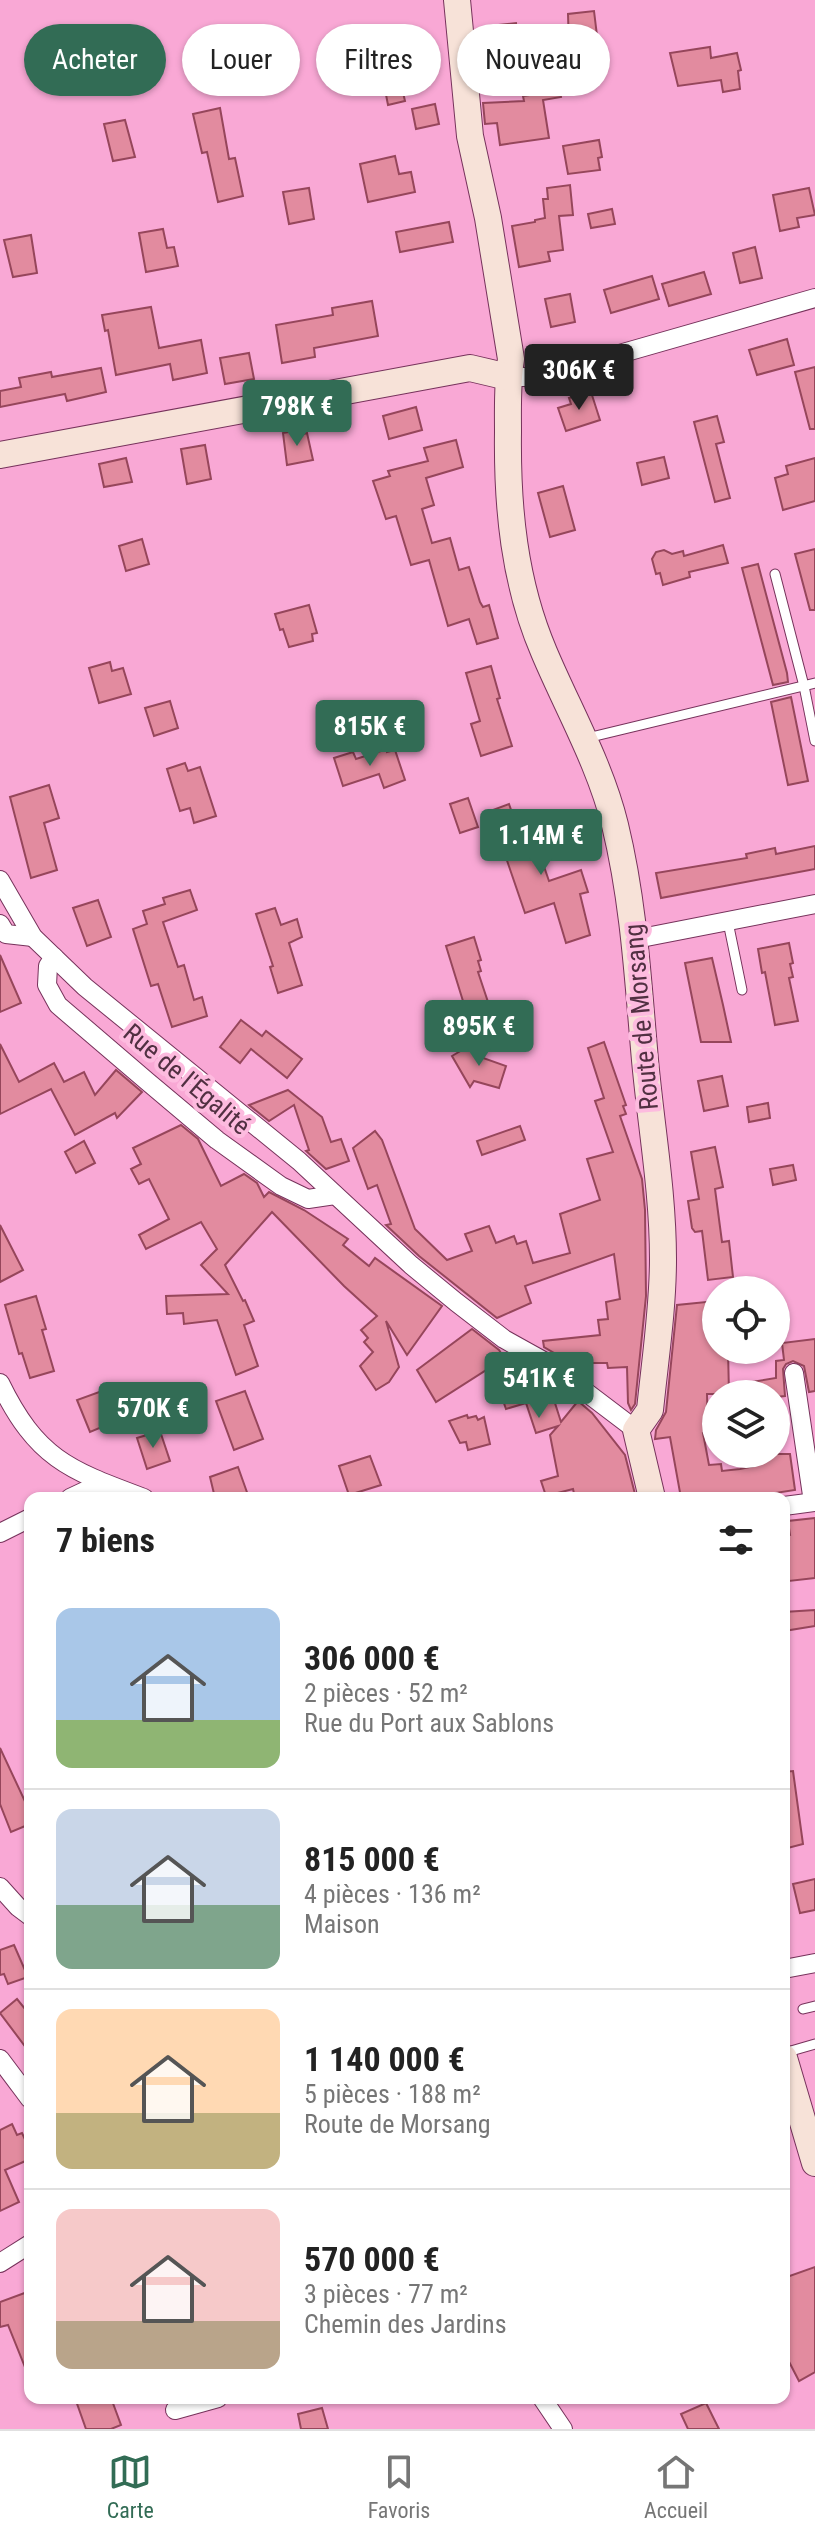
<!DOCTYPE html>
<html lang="fr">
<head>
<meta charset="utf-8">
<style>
	:root { --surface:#fff; --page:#f2f2f2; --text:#222; --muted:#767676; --line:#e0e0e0; --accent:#326c55 }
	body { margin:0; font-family:"Roboto Condensed",sans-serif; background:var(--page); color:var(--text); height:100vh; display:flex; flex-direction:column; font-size:30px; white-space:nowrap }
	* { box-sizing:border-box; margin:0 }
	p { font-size:26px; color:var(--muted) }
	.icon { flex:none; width:44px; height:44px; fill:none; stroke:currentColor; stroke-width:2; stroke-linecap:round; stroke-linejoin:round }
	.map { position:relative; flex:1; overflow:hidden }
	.drawer { position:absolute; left:24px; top:1492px; width:766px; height:912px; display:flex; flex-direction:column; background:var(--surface); border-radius:16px; box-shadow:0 2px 6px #0004 }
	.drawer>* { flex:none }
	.hud { position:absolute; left:24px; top:24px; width:768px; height:72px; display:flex; gap:16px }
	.fabs { position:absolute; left:702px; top:1276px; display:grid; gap:16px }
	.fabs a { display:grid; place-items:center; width:88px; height:88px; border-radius:50%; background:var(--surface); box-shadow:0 2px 6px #0004; font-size:40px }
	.price { position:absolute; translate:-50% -68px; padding:0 18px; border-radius:8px; background:var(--accent); color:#fff; font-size:26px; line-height:52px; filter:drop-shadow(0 2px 4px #0008) }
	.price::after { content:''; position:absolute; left:50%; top:48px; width:24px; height:18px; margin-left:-12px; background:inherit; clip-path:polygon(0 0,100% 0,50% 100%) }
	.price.selected { background:#222; color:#fff }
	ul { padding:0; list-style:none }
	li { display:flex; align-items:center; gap:24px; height:200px; padding:0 32px }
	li+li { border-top:2px solid var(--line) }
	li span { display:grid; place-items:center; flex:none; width:224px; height:160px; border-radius:16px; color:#555 }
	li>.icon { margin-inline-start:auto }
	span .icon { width:96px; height:96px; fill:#fffc; stroke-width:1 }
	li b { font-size:34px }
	h2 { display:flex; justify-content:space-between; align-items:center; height:96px; padding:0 32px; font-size:34px }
	.pill { padding:0 28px; border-radius:36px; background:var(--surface); box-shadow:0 2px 6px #0004; font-size:28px; line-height:72px }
	.pill.selected { background:var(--accent); color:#fff }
	.tabs { display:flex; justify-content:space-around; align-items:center; height:112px; border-top:2px solid var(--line); background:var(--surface); font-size:22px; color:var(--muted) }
	.tabs a { display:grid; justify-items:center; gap:4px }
	.tabs .selected { color:var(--accent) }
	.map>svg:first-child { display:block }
</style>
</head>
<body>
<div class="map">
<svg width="815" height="2429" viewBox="0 0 815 2429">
	<rect width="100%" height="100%" fill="#f9a8d5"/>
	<!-- building -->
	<g fill="#e28b9f" stroke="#96465b" stroke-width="2">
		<path d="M594,11L598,44L569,48L568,14Z"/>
		<path d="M516,23L519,51L493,54L490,26Z"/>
		<path d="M710,47L711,58L737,53L741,70L738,71L740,89L723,92L721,80L678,86L670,53Z"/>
		<path d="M562,61L565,78L558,79L561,97L543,100L549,138L500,145L497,123L485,124L483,103L524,101L523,96L537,94L534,65Z"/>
		<path d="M398,71L405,101L388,105L382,74Z"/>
		<path d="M435,104L439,124L416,129L412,109Z"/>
		<path d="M220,108L229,159L235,158L243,196L218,202L207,152L202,153L193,114Z"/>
		<path d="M125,120L135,157L113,161L104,124Z"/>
		<path d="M599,140L602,157L598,158L600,170L568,174L563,146Z"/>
		<path d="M395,156L399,174L411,172L415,192L368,202L360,164Z"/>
		<path d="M570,185L573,215L559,216L563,250L548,252L550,261L519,267L512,226L535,222V220L545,218L543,199H548L547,188Z"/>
		<path d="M309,188L314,219L289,224L283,192Z"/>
		<path d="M809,188L815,215L797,218L799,227L780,231L773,195Z"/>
		<path d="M612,209L615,224L591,228L588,214Z"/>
		<path d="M449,222L453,242L400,252L396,232Z"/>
		<path d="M163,229L167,248L174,247L178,266L146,272L139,233Z"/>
		<path d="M31,235L37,273L13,277L4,240Z"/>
		<path d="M755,247L762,278L740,283L733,253Z"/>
		<path d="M704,272L711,294L669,306L662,284Z"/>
		<path d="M652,276L659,299L611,313L604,290Z"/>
		<path d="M570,294L575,322L551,327L545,299Z"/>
		<path d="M372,301L378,336L314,348L315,357L282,363L276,325L333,315L332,308Z"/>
		<path d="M151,307L159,348L201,340L207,373L173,380L170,364L116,375L108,330L105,331L102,315Z"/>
		<path d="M787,339L794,365L757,375L749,350Z"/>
		<path d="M249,353L254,379L225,384L220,358Z"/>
		<path d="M815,367V429H810L795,372Z"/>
		<path d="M101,368L106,392L67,401L65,394L0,407V391L21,387L19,378L51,372L52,377Z"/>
		<path d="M591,392L600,420L566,431L558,408L571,404L569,398Z"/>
		<path d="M416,407L422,430L389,439L383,416Z"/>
		<path d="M717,416L724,442L716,444L730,498L715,502L694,422Z"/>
		<path d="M299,430L300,435L307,433L313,460L287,465L283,433Z"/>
		<path d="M456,440L463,467L426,478L434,505L422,509L432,543L450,538L459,570L469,567L480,602L483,607L489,605L498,638L477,644L469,619L448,626L429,560L411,565L396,516L386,519L373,481L390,476L388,471L428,461L424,448Z"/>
		<path d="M205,445L211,479L187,484L181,449Z"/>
		<path d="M664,457L669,478L642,485L637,463Z"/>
		<path d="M126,458L132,482L104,487L99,464Z"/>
		<path d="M815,458V501L783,510L775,478L788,474L786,466Z"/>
		<path d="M563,486L575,530L550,537L538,493Z"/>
		<path d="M142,539L149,564L126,571L119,546Z"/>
		<path d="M723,545L728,563L689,572L690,577L663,585L660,573L656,574L652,559L656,552L664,550L672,554L683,551L684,556Z"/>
		<path d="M815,549V610H810L795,554Z"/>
		<path d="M758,564L787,673L788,682L773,685L742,568Z"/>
		<path d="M309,605L317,633L312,634L313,641L289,647L283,629L280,630L275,614Z"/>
		<path d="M110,662L112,671L123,668L131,694L99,703L89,668Z"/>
		<path d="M491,666L500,698L497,699L512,746L481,756L471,724L480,721L466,673Z"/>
		<path d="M791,697L808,781L788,785L771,702Z"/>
		<path d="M170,701L178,728L154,736L145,708Z"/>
		<path d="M387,749V752L395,750L405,780L384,788L379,774L343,786L334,758L353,752L356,759Z"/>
		<path d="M185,763L188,771L200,767L216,816L194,823L190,808L180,811L167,769Z"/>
		<path d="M49,785L59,818L44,823L57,870L31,878L10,797Z"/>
		<path d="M468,798L478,827L460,833L450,804Z"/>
		<path d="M509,804L517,827L529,823L549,881L581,870L588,892L580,894L590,935L566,943L554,903L525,913L490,811Z"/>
		<path d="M815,846V869L661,898L656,873L747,858L746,854L775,848L776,854Z"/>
		<path d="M190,890L197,910L163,922L178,967L184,965L194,1000L202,997L207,1016L172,1027L158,984L151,986L133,929L147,924L143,911L165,904L163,898Z"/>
		<path d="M98,900L111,937L87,946L73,908Z"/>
		<path d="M275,908L281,925L297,919L302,937L289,943L302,985L278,993L270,967L273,966L256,914Z"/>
		<path d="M474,937L481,960L478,961L481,971L478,972L494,1020L471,1027L446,946Z"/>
		<path d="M789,943L793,963L790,964L793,977L789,978L798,1021L775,1025L765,972L762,973L758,949Z"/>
		<path d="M0,955L21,1003L0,1012Z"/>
		<path d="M712,958L723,1005L731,1042H701L685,963Z"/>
		<path d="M241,1020L262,1036L266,1031L302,1059L287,1078L251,1049L240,1063L220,1047Z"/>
		<path d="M604,1042L626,1105L623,1106L626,1114L620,1116L642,1179L645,1210L646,1296L635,1404L631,1410L628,1403L627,1367L608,1368L607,1363H588L587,1353L556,1354L544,1347L543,1341L600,1335L598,1320L608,1319L606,1302L620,1299L614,1254L525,1286L531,1303L497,1318L419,1256L386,1225L391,1224L377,1185L368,1189L353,1148L375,1131L382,1140L415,1229L447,1260L472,1251L465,1234L489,1226L496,1243L514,1236L517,1244L526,1241L533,1263L570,1253L560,1214L600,1200L587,1159L613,1152L595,1101L604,1098L588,1048Z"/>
		<path d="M474,1043L483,1058L506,1066L499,1088L474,1081L470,1087L452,1056Z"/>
		<path d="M0,1044L19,1082L54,1063L64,1082L84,1072L95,1095L116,1070L142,1092L117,1118L115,1113L75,1135L51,1089L0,1114Z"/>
		<path d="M722,1076L728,1106L704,1111L698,1081Z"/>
		<path d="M288,1090L322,1117L331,1142L341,1139L349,1161L326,1169L306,1151L309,1150L294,1105L269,1121L249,1105Z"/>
		<path d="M768,1103L770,1118L749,1122L747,1107Z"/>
		<path d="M181,1125L198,1139L221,1186L244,1174L257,1183L264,1197L269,1192L304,1210L348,1239L343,1245L369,1266L375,1258L442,1306L407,1355L386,1321L399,1367L389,1382L376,1390L360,1366L373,1352L364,1342L368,1338L361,1330L377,1316L344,1286L272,1212L225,1265L243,1301L245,1300L254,1321L244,1325L258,1366L236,1375L217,1320L184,1324L183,1313L167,1314L166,1296L228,1294L201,1265L217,1249L201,1222L146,1249L139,1235L169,1219L149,1179L139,1184L131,1169L141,1164L133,1148Z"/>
		<path d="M520,1126L525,1140L482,1155L477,1141Z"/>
		<path d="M84,1141L95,1163L76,1173L65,1152Z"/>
		<path d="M715,1147L723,1187L715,1189L722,1242L729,1241L733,1277L708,1280L702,1231L695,1232L692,1228L688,1201L699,1199L691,1152Z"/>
		<path d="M793,1165L796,1180L773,1185L770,1169Z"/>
		<path d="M0,1225L23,1270L0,1282Z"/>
		<path d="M36,1296L46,1329L42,1330L54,1371L30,1378L22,1353L19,1354L5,1305Z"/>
		<path d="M716,1301V1350H728L729,1394H707L708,1432L703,1433L709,1465L721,1464L722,1471L740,1469L755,1466L753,1454H790L795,1490L741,1498H681L670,1437L655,1439L656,1430L666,1412L677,1305Z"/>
		<path d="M472,1329L499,1350L520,1383L541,1376L550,1401L554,1400L561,1422L578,1401L592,1413L625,1455L636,1498H575L573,1489L546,1496L541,1481L558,1476L550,1435L558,1426L536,1433L526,1403L506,1409L497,1383L488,1369L436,1402L417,1370Z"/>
		<path d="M815,1339V1391L809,1392L804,1366L793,1361L786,1364L783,1369L785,1396L776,1397V1394H734L733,1385L776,1378V1361L784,1360L782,1343Z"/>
		<path d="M102,1391L114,1422L90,1432L77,1400Z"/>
		<path d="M245,1391L263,1439L234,1450L216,1401Z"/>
		<path d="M467,1415L468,1418L476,1416L478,1420L484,1417L490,1444L468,1450L466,1442L460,1443L449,1421Z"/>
		<path d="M160,1431L170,1461L147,1469L137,1438Z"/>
		<path d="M370,1456L381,1485L349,1495L339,1466Z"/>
		<path d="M238,1467L249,1498H215L210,1477Z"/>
		<path d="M815,1518V1578L789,1581L787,1558L784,1559V1536L790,1535L788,1521Z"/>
		<path d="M815,1610V1626L784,1631V1612Z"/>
		<path d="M0,1748L30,1812V1824L11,1832L0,1804Z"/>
		<path d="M793,1771L803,1844L784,1849V1772Z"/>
		<path d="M815,1879V1910L800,1913L793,1884Z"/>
		<path d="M14,1945L28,1977L8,1984L4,1974L0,1975V1950Z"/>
		<path d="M17,1999L30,2015V2053L0,2013Z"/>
		<path d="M12,2124L17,2135L22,2133L30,2150V2159L5,2170L19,2202L0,2211V2130Z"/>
		<path d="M815,2267V2372L799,2381L784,2352V2278Z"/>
		<path d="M30,2291V2377H29L8,2325L0,2327V2302Z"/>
		<path d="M75,2398H111L121,2425L111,2429H86Z"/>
		<path d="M706,2403L719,2429H688L681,2414Z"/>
		<path d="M322,2408L328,2429H301L298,2414Z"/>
	</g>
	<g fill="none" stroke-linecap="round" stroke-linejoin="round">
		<defs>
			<g id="lane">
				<path d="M775,574L804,686L815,741"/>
				<path d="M587,738L815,683"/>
				<path d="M728,922L742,990"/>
				<path d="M803,2009L815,2006"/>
				<path d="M784,2053L815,2044"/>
			</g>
			<g id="street">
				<path d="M508,377H539L815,298"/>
				<path d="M0,880L33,937L85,987L299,1161L411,1265L456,1302L504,1339L549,1364L636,1430"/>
				<path d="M0,924L6,934L33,937"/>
				<path d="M636,939L815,904"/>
				<path d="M54,957L48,966L47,985L58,1005L148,1082L217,1140L281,1186L308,1199L335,1195"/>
				<path d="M794,1373L813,1502"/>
				<path d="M0,1383C37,1459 69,1470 144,1498"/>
				<path d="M70,1498L102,1483"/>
				<path d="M784,1506L815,1502"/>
				<path d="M0,1533L30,1518"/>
				<path d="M0,1887L18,1907L30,1916"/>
				<path d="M784,1969L815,1963"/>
				<path d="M0,2059L30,2099"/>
				<path d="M0,2263L30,2244"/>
				<path d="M542,2398L563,2429"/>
				<path d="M175,2410L218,2398"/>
			</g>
			<g id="secondary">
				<path d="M457,0L470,136L488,218L511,359C507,384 508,408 508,432C507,507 514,582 544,652C568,709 600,764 615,825C634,903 638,981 645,1060C651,1126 663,1192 663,1259C663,1309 655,1360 650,1410L636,1430L652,1498"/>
				<path d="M0,455L470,368L508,377"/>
				<path d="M784,2058L815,2163"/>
			</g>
		</defs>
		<!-- lane casing -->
		<use href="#lane" stroke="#76325b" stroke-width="11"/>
		<!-- street casing -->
		<use href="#street" stroke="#76325b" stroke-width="20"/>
		<!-- secondary casing -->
		<use href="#secondary" stroke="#76325b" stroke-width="28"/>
		<!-- lane -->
		<use href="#lane" stroke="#fff" stroke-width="9"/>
		<!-- street -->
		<use href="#street" stroke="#fff" stroke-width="18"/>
		<!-- secondary -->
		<use href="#secondary" stroke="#f7e2d8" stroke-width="26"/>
	</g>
	<g text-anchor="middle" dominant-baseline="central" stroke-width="8" stroke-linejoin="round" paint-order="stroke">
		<!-- street labels -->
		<g font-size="26" fill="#513042" stroke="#fdbbdf">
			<text transform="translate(641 1017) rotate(-95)">Route de Morsang</text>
			<text transform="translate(187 1079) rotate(40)">Rue de l'Égalité</text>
		</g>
	</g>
</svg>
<div class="fabs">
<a><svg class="icon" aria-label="locate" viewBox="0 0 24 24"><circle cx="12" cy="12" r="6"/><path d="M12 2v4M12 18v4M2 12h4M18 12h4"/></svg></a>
<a><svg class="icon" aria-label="layers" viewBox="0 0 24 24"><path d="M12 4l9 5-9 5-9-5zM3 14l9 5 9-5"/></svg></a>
</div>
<b class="price selected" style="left:579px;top:412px">306K €</b>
<b class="price" style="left:297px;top:448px">798K €</b>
<b class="price" style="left:370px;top:768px">815K €</b>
<b class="price" style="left:541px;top:877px">1.14M €</b>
<b class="price" style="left:479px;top:1068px">895K €</b>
<b class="price" style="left:539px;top:1420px">541K €</b>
<b class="price" style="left:153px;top:1450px">570K €</b>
<div class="hud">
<a class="pill selected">Acheter</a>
<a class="pill">Louer</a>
<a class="pill">Filtres</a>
<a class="pill">Nouveau</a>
</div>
<section class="drawer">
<h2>7 biens<svg class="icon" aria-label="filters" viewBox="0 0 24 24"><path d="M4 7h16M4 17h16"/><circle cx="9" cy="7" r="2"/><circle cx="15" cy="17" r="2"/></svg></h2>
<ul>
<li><span style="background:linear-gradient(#a9c7e8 70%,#8fb573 0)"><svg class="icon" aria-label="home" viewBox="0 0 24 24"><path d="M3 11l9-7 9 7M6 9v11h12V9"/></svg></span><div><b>306 000 €</b><p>2 pièces · 52 m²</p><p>Rue du Port aux Sablons</p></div></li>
<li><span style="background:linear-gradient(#c9d6e8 60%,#7fa58c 0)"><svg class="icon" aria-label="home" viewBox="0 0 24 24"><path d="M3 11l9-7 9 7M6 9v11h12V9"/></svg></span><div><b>815 000 €</b><p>4 pièces · 136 m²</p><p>Maison</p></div></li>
<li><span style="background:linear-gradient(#ffd9b3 65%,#c2b280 0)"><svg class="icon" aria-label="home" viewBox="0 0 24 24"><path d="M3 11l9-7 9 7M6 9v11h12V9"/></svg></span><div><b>1 140 000 €</b><p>5 pièces · 188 m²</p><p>Route de Morsang</p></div></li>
<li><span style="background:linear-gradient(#f6c9c9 70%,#b9a48a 0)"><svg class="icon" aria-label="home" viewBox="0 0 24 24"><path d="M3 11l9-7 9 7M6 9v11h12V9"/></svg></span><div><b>570 000 €</b><p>3 pièces · 77 m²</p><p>Chemin des Jardins</p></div></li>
</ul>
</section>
</div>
<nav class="tabs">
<a class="selected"><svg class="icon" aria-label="map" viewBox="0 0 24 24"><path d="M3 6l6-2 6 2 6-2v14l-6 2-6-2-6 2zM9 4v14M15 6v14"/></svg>Carte</a>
<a><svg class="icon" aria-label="saved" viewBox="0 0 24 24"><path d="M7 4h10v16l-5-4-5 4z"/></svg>Favoris</a>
<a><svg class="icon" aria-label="home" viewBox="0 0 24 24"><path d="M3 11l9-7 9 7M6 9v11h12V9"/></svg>Accueil</a>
</nav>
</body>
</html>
